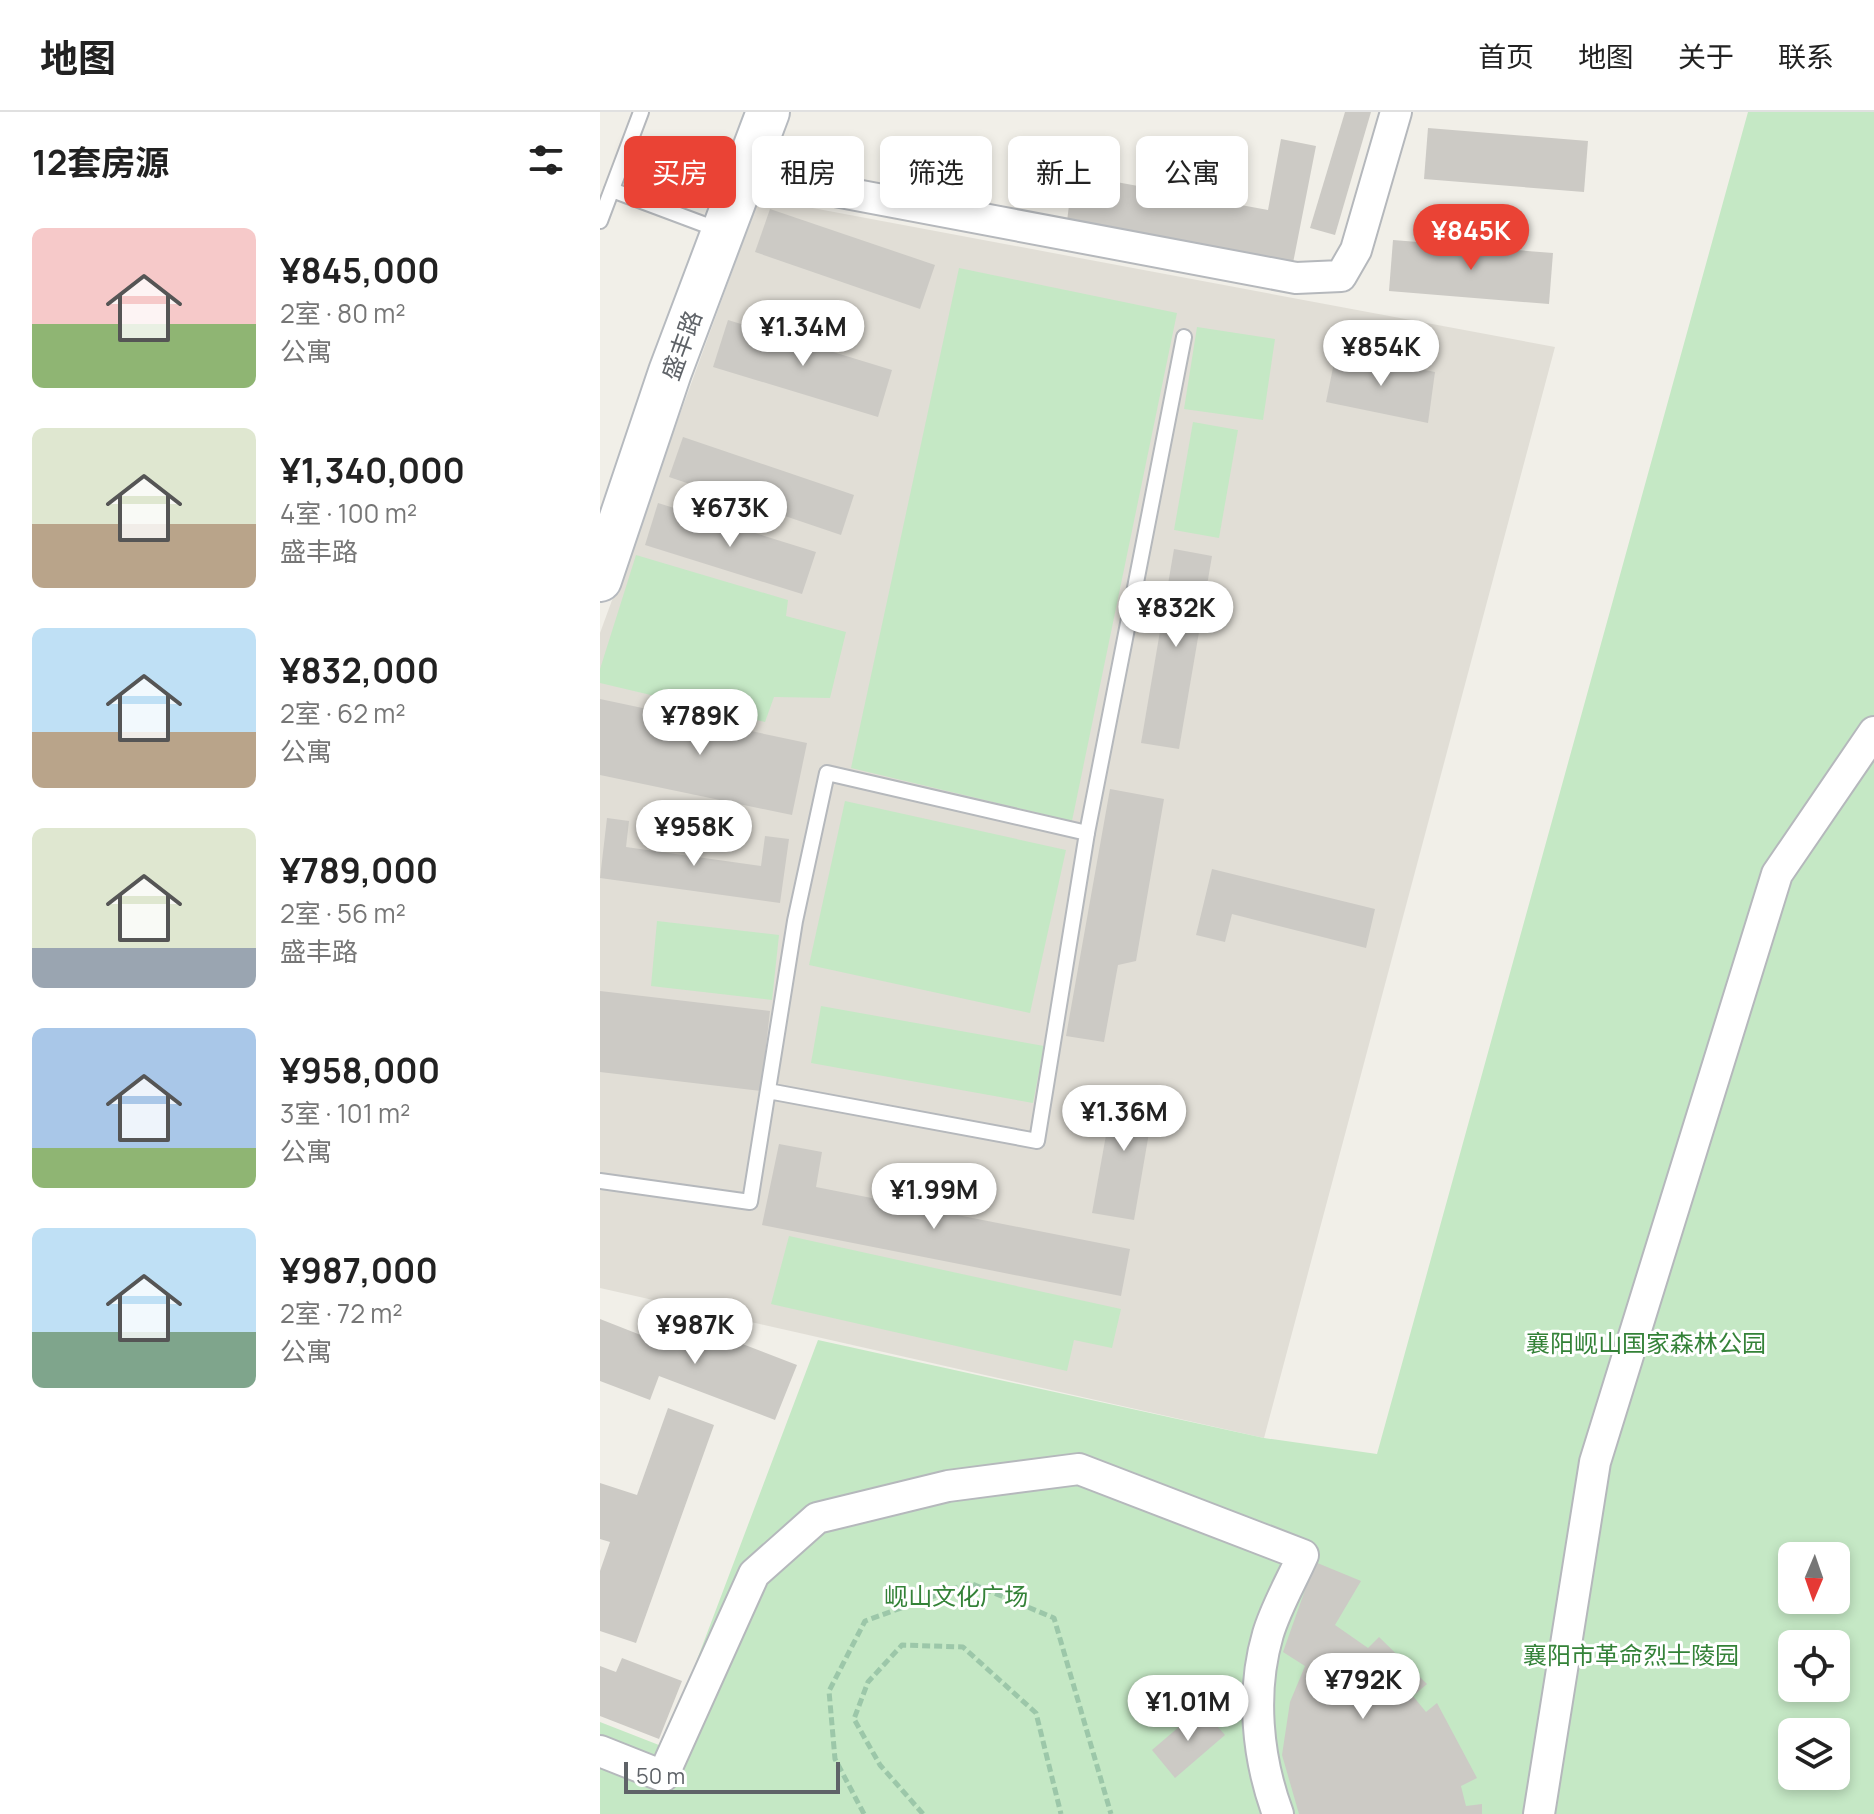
<!DOCTYPE html>
<html lang="zh">
<head>
<meta charset="utf-8">
<style>
	:root { --surface:#fff; --page:#f6f6f6; --text:#222; --muted:#767676; --line:#e0e0e0; --accent:#ea4335 }
	body { margin:0; font-family:Manrope,"Noto Sans SC",sans-serif; background:var(--page); color:var(--text); height:100vh; display:flex; flex-direction:column; font-size:30px; white-space:nowrap }
	* { box-sizing:border-box; margin:0 }
	p { font-size:26px; color:var(--muted) }
	.icon { flex:none; width:44px; height:44px; fill:none; stroke:currentColor; stroke-width:2; stroke-linecap:round; stroke-linejoin:round }
	.map { position:relative; flex:1; overflow:hidden }
	.panel { display:flex; flex-direction:column; background:var(--surface); width:600px }
	.panel>* { flex:none }
	.banner { position:absolute; left:24px; top:24px; width:760px; height:72px; display:flex; gap:16px }
	.needle { width:52px; rotate:182deg }
	.controls { position:absolute; left:1178px; top:1430px; display:grid; gap:16px }
	.controls a { display:grid; place-items:center; width:72px; height:72px; border-radius:12px; background:var(--surface); box-shadow:0 4px 12px #0003; font-size:40px }
	.scale { position:absolute; left:24px; bottom:20px; width:216px; box-sizing:border-box; padding-left:8px; border:4px solid #5f6368; border-top:0; font-size:22px; line-height:28px; white-space:nowrap; color:#5f6368; -webkit-text-stroke:6px #fff; paint-order:stroke }
	.price { position:absolute; translate:-50% -68px; padding:0 18px; border-radius:28px; background:#fff; color:#222; font-size:26px; line-height:52px; filter:drop-shadow(0 2px 4px #0008) }
	.price::after { content:''; position:absolute; left:50%; top:48px; width:24px; height:18px; margin-left:-12px; background:inherit; clip-path:polygon(0 0,100% 0,50% 100%) }
	.price.current { background:var(--accent); color:#fff }
	ul { padding:0; list-style:none }
	li { display:flex; align-items:center; gap:24px; height:200px; padding:0 32px }
	li span { display:grid; place-items:center; flex:none; width:224px; height:160px; border-radius:12px; color:#555 }
	li>.icon { margin-inline-start:auto }
	span .icon { width:96px; height:96px; fill:#fffc; stroke-width:1 }
	li b { font-size:34px }
	h2 { display:flex; justify-content:space-between; align-items:center; height:96px; padding:0 32px; font-size:34px }
	.pill { padding:0 28px; border-radius:12px; background:var(--surface); box-shadow:0 4px 12px #0003; font-size:28px; line-height:72px }
	.pill.current { background:var(--accent); color:#fff }
	header { display:flex; align-items:center; gap:48px; box-sizing:border-box; height:112px; padding:0 40px; background:var(--surface); border-bottom:2px solid var(--line) }
	header strong { font-size:38px }
	nav { display:flex; gap:44px; margin-inline-start:auto; font-size:28px }
	main { display:flex; flex:1; min-height:0 }
	.map>svg:first-child { display:block }
</style>
</head>
<body>
<header>
<strong>地图</strong>
<nav><a>首页</a><a>地图</a><a>关于</a><a>联系</a></nav>
</header>
<main>
<section class="panel">
<h2>12套房源<svg class="icon" aria-label="filters" viewBox="0 0 24 24"><path d="M4 7h16M4 17h16"/><circle cx="9" cy="7" r="2"/><circle cx="15" cy="17" r="2"/></svg></h2>
<ul>
<li><span style="background:linear-gradient(#f6c9c9 60%,#8fb573 0)"><svg class="icon" aria-label="home" viewBox="0 0 24 24"><path d="M3 11l9-7 9 7M6 9v11h12V9"/></svg></span><div><b>¥845,000</b><p>2室 · 80 m²</p><p>公寓</p></div></li>
<li><span style="background:linear-gradient(#dfe7d0 60%,#b9a48a 0)"><svg class="icon" aria-label="home" viewBox="0 0 24 24"><path d="M3 11l9-7 9 7M6 9v11h12V9"/></svg></span><div><b>¥1,340,000</b><p>4室 · 100 m²</p><p>盛丰路</p></div></li>
<li><span style="background:linear-gradient(#bfe0f5 65%,#b9a48a 0)"><svg class="icon" aria-label="home" viewBox="0 0 24 24"><path d="M3 11l9-7 9 7M6 9v11h12V9"/></svg></span><div><b>¥832,000</b><p>2室 · 62 m²</p><p>公寓</p></div></li>
<li><span style="background:linear-gradient(#dfe7d0 75%,#9aa5b1 0)"><svg class="icon" aria-label="home" viewBox="0 0 24 24"><path d="M3 11l9-7 9 7M6 9v11h12V9"/></svg></span><div><b>¥789,000</b><p>2室 · 56 m²</p><p>盛丰路</p></div></li>
<li><span style="background:linear-gradient(#a9c7e8 75%,#8fb573 0)"><svg class="icon" aria-label="home" viewBox="0 0 24 24"><path d="M3 11l9-7 9 7M6 9v11h12V9"/></svg></span><div><b>¥958,000</b><p>3室 · 101 m²</p><p>公寓</p></div></li>
<li><span style="background:linear-gradient(#bfe0f5 65%,#7fa58c 0)"><svg class="icon" aria-label="home" viewBox="0 0 24 24"><path d="M3 11l9-7 9 7M6 9v11h12V9"/></svg></span><div><b>¥987,000</b><p>2室 · 72 m²</p><p>公寓</p></div></li>
</ul>
</section>
<div class="map">
<svg width="1274" height="1702" viewBox="0 0 1274 1702">
	<rect width="100%" height="100%" fill="#f1efe8"/>
	<!-- education -->
	<path fill="#e1ded6" d="M159,86L955,235L664,1326L0,1176V521Z"/>
	<!-- green -->
	<g fill="#c5e8c5" fill-rule="evenodd">
		<path d="M1148,0H1274V1702H0V1610L64,1635L218,1228L664,1326L777,1342ZM1192,1444H1236V1488H1192ZM1192,1532H1236V1576H1192ZM1192,1620H1236V1664H1192Z"/>
		<path d="M359,156L577,201L472,709L251,656Z"/>
		<path d="M597,215L675,227L663,308L584,297Z"/>
		<path d="M593,310L638,318L619,426L574,418Z"/>
		<path d="M36,443L188,488L186,504L246,520L230,586L174,585L165,610L0,571V557Z"/>
		<path d="M245,689L466,738L430,901L209,853Z"/>
		<path d="M57,809L179,823L172,888L51,874Z"/>
		<path d="M221,894L444,934L433,991L211,951Z"/>
		<path d="M189,1124L521,1197L512,1236L474,1228L467,1259L171,1192Z"/>
	</g>
	<!-- building -->
	<g fill="#cccac5">
		<path d="M745,0H771L735,123L710,116Z"/>
		<path d="M828,16L988,29L984,80L824,67Z"/>
		<path d="M681,27L716,34L693,151L466,117L473,62L668,98Z"/>
		<path d="M170,97L335,153L320,197L155,140Z"/>
		<path d="M793,128L953,141L949,192L789,179Z"/>
		<path d="M128,208L292,258L278,305L113,255Z"/>
		<path d="M736,241L835,260L828,311L726,290Z"/>
		<path d="M83,325L254,383L241,423L69,365Z"/>
		<path d="M58,391L216,440L202,482L45,433Z"/>
		<path d="M574,437L612,444L579,637L541,631Z"/>
		<path d="M0,587L207,631L192,703L0,663Z"/>
		<path d="M510,677L564,687L536,849L518,853L504,930L466,924Z"/>
		<path d="M7,706L29,709L26,735L161,754L165,724L189,727L180,791L0,766Z"/>
		<path d="M612,757L775,797L766,836L632,802L625,830L596,823Z"/>
		<path d="M0,879L170,899L161,979L0,960Z"/>
		<path d="M515,973L556,980L534,1108L492,1101Z"/>
		<path d="M179,1032L222,1040L216,1075L530,1137L521,1184L162,1113Z"/>
		<path d="M72,1205L197,1253L175,1308L59,1264L50,1288L0,1269V1207L61,1231Z"/>
		<path d="M68,1296L114,1313L36,1531L0,1519V1459L10,1430L0,1427V1371L37,1383Z"/>
		<path d="M715,1450L761,1469L735,1513L768,1536L779,1525L827,1572L813,1584L826,1600L837,1591L877,1666L861,1674L866,1694L882,1692V1702H699L682,1643L690,1590L705,1554L683,1540Z"/>
		<path d="M22,1546L82,1569L59,1627L0,1604V1554L16,1560Z"/>
		<path d="M601,1596L625,1623L575,1666L552,1638Z"/>
	</g>
	<g fill="none" stroke-linecap="round" stroke-linejoin="round">
		<defs>
			<g id="lane">
				<path d="M12,78L119,118"/>
				<path d="M0,109L41,0"/>
				<path d="M487,721L584,225"/>
				<path d="M0,1069L150,1090L195,809L227,661L487,721L437,1029L168,979"/>
			</g>
			<g id="street">
				<path d="M145,62L696,166L741,164L756,138L796,0"/>
				<path d="M0,1639L63,1664L154,1462L217,1406L348,1374L479,1357L703,1443C692,1468 676,1495 668,1522C651,1580 657,1645 678,1702"/>
				<path d="M939,1702L995,1350L1177,762L1274,620"/>
			</g>
			<path id="secondary" d="M0,468L70,260L168,0"/>
		</defs>
		<!-- lane casing -->
		<use href="#lane" stroke="#b5b8bc" stroke-width="18"/>
		<!-- street casing -->
		<use href="#street" stroke="#b5b8bc" stroke-width="34"/>
		<!-- secondary casing -->
		<use href="#secondary" stroke="#b6babf" stroke-width="46"/>
		<!-- path -->
		<g stroke="#9cc7a9" stroke-width="5" stroke-dasharray="8 4" stroke-linecap="butt">
			<path d="M264,1702L235,1647L229,1579L265,1509L370,1471L454,1506L511,1702"/>
			<path d="M323,1702L280,1653L254,1607L268,1570L302,1533L363,1535L436,1601L461,1702"/>
		</g>
		<!-- lane -->
		<use href="#lane" stroke="#fff" stroke-width="14"/>
		<!-- street -->
		<use href="#street" stroke="#fff" stroke-width="30"/>
		<!-- secondary -->
		<use href="#secondary" stroke="#fff" stroke-width="42"/>
	</g>
	<g text-anchor="middle" dominant-baseline="central" stroke-width="6" stroke-linejoin="round" paint-order="stroke">
		<!-- street labels -->
		<g font-size="24" fill="#5f6368" stroke="#fff">
			<text transform="translate(81 233) rotate(-70)">盛丰路</text>
		</g>
		<!-- park labels -->
		<g font-size="24" fill="#348238" stroke="#fff">
			<text x="1046" y="1230">襄阳岘山国家森林公园</text>
			<text x="356" y="1483">岘山文化广场</text>
			<text x="1031" y="1542">襄阳市革命烈士陵园</text>
		</g>
	</g>
</svg>
<div class="controls">
<a><svg class="needle" viewBox="-14 -14 28 28"><path d="M0-13l5 13h-10z" fill="#e53935"/><path d="M0 13l5-13h-10z" fill="#767676"/></svg></a>
<a><svg class="icon" aria-label="locate" viewBox="0 0 24 24"><circle cx="12" cy="12" r="6"/><path d="M12 2v4M12 18v4M2 12h4M18 12h4"/></svg></a>
<a><svg class="icon" aria-label="layers" viewBox="0 0 24 24"><path d="M12 4l9 5-9 5-9-5zM3 14l9 5 9-5"/></svg></a>
</div>
<div class="scale">50 m</div>
<b class="price current" style="left:871px;top:160px">¥845K</b>
<b class="price" style="left:203px;top:256px">¥1.34M</b>
<b class="price" style="left:781px;top:276px">¥854K</b>
<b class="price" style="left:130px;top:437px">¥673K</b>
<b class="price" style="left:576px;top:537px">¥832K</b>
<b class="price" style="left:100px;top:645px">¥789K</b>
<b class="price" style="left:94px;top:756px">¥958K</b>
<b class="price" style="left:524px;top:1041px">¥1.36M</b>
<b class="price" style="left:334px;top:1119px">¥1.99M</b>
<b class="price" style="left:95px;top:1254px">¥987K</b>
<b class="price" style="left:763px;top:1609px">¥792K</b>
<b class="price" style="left:588px;top:1631px">¥1.01M</b>
<div class="banner">
<a class="pill current">买房</a>
<a class="pill">租房</a>
<a class="pill">筛选</a>
<a class="pill">新上</a>
<a class="pill">公寓</a>
</div>
</div>
</main>
</body>
</html>
